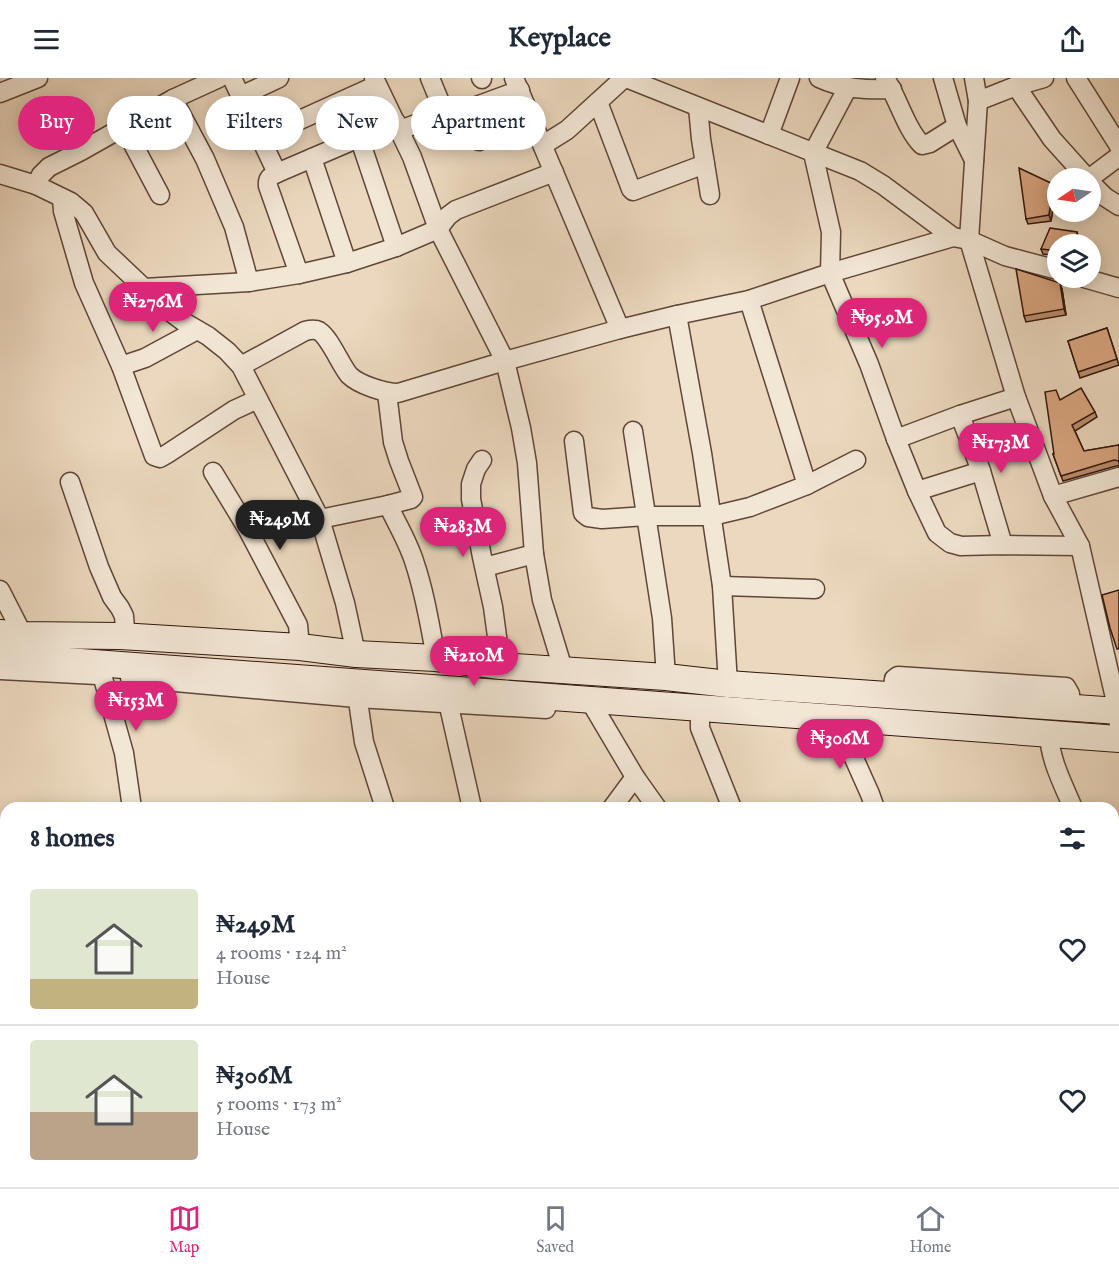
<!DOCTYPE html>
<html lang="en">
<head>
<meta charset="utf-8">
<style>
	:root { --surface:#fff; --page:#f2f2f3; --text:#1f2937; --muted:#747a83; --line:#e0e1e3; --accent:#db2777 }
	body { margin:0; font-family:"IM FELL English",serif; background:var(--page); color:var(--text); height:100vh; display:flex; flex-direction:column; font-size:22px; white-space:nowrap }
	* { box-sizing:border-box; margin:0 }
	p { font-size:20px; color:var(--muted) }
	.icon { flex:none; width:33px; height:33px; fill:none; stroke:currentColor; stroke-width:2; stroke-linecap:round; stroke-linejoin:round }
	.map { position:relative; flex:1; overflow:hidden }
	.drawer { position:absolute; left:0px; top:724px; width:1119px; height:386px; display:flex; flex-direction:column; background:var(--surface); border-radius:18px 18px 0 0; box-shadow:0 3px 15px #0003 }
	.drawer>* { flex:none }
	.top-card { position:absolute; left:18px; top:18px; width:600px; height:54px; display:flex; gap:12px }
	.needle { width:39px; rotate:257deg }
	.buttons { position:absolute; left:1047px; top:90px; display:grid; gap:12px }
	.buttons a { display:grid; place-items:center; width:54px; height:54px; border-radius:50%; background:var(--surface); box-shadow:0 3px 15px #0003; font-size:30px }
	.price { position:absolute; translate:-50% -51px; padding:0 14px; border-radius:21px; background:var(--accent); color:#fff; font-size:20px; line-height:39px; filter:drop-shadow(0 2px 3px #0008) }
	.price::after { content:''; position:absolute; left:50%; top:36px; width:18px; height:14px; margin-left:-9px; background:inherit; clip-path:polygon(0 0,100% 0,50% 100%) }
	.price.selected { background:#222; color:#fff }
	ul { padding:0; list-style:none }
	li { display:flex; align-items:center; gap:18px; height:150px; padding:0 30px }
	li+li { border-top:2px solid var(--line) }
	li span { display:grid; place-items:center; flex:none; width:168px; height:120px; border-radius:6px; color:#555 }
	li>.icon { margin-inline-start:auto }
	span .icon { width:72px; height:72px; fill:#fffc; stroke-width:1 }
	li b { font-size:26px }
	h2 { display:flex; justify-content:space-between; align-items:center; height:72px; padding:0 30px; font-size:26px }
	.chip { padding:0 21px; border-radius:27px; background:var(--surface); box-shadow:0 3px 15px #0003; font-size:21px; line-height:54px }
	.chip.selected { background:var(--accent); color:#fff }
	header { display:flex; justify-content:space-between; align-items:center; height:78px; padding:0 30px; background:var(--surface); font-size:27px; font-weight:800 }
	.menu { display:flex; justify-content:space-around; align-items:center; height:84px; border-top:2px solid var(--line); background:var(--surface); font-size:16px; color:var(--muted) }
	.menu a { display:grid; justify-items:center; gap:3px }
	.menu .selected { color:var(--accent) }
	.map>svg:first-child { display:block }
</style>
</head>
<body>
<header><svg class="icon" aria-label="menu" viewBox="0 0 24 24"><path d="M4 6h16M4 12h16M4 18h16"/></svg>Keyplace<svg class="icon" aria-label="share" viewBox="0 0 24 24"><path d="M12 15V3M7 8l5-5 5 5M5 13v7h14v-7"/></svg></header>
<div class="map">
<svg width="1119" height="1109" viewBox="0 0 1119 1109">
	<rect width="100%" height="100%" fill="#ebd8be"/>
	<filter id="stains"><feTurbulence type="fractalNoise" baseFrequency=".00333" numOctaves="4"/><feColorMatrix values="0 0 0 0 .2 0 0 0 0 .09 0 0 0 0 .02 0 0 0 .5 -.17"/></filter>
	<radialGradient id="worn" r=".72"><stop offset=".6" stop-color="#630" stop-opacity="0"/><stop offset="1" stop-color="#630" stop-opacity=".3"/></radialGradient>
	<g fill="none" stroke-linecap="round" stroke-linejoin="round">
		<defs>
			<g id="street">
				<path d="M232,0L277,95L396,44"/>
				<path d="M374,0L412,79L438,151L505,283L521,350L527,385L534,476L542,522L563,591"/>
				<path d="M481,0L482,1"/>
				<path d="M514,0L620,251"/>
				<path d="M626,0L860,93L883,107L953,159L969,162L1005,178L1058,192"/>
				<path d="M819,0C842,11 867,12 892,11"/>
				<path d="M885,0C898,20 906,51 922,67L930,65L957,48"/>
				<path d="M943,0L957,48L974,82"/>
				<path d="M974,0L978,23L969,162L1016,319L1053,418L1080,468L1118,633L1119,649"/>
				<path d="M1076,0L1119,68"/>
				<path d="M1016,8L1052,61L1087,100"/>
				<path d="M848,9L813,75L831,154L830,195L869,286L896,361L917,413L937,455L950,465L961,468L1003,467L1080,468"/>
				<path d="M0,15L38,0"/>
				<path d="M241,18L279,0"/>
				<path d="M173,21L205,81L234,149L249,204L299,196L347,185L396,169L438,151L448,138L456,132L554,94"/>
				<path d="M978,23L1016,8L1044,0"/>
				<path d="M598,24L631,111L633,113L705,86"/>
				<path d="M698,29L701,61L710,117"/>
				<path d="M468,31L520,12"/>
				<path d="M124,49L160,117"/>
				<path d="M400,52L440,37L442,29L430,0"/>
				<path d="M769,57L790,0"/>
				<path d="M359,59L396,169"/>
				<path d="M260,60L377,7"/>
				<path d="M479,63L532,41"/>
				<path d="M543,67L567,52L624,0"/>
				<path d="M312,80L347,185"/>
				<path d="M277,95C271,98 267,100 268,108L299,196"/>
				<path d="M0,96L36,107L71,124L84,135L107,175L164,229L184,244L208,258L227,273L241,288L320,441L345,525L356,576"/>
				<path d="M1090,100L1118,79L1119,77"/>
				<path d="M1090,104L1105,119L1119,128"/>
				<path d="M36,107L41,97L49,89L81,73L173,21L219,0"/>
				<path d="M62,120L63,133L84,205L121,288L154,378L160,380L167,376L234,332L258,321"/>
				<path d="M1084,200L1119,210"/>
				<path d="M144,210L249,204"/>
				<path d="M749,222L807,407"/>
				<path d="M677,237L702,375L722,508L728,606"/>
				<path d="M121,288L145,280L197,252"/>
				<path d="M241,288L305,253C309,252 315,251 319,253C330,260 340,286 349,297C359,307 385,315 398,315L505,283L620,251L677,237L749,222L830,195L953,159"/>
				<path d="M960,337L981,393L1003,467"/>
				<path d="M633,353L662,540L666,599"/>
				<path d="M896,361L960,337L1016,319"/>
				<path d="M574,363L583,435L588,439L602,441L646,438H712L750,429L807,407L856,382"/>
				<path d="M482,382L476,391L471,406V421L482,479L493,529L501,588"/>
				<path d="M213,394L247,450L298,547L300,569"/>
				<path d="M70,404L99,489L112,519L120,530L124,538L125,551L120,558"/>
				<path d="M917,413L981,393"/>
				<path d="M1053,418L1119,399"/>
				<path d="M388,427C397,446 408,464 414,483C425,515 430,548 436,580"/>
				<path d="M320,441L388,427L411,421L413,419L399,383L393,364L387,315"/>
				<path d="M485,489L534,476"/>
				<path d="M722,508L815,511"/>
				<path d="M0,512L23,557"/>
				<path d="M99,586L124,675L132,730"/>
				<path d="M0,592L97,597"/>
				<path d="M130,600L357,620L546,631"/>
				<path d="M356,609L364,664L385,730"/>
				<path d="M446,615L472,730"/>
				<path d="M892,617L894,601L898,598L1066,609L1070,616L1071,630"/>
				<path d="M590,623L635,699L657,730"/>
				<path d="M700,629V650L732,730"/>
				<path d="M836,640L870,716L875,730"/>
				<path d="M1049,656C1050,682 1063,706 1073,730"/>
				<path d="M612,730L635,699"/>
				<path d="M1113,780L1119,752"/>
				<path d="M0,840L6,849"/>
				<path d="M1113,853L1119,852"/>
				<path d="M1113,889L1119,931"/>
				<path d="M0,926L6,925"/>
				<path d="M1113,1074L1119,1075"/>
				<path d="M74,1104L76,1109"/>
				<path d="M165,1104L167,1109"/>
				<path d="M326,1104L329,1109"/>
				<path d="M520,1104L523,1109"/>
				<path d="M774,1108L780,1104"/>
				<path d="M0,1109L21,1104"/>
				<path d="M111,1109L131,1104"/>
				<path d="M283,1109L284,1108"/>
				<path d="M473,1109L479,1104"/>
				<path d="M640,1109L651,1104"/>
				<path d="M733,1109L742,1104"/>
				<path d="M855,1109L863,1104"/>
				<path d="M928,1109L935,1104"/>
				<path d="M1045,1109L1053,1104"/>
			</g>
			<g id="secondary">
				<path d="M0,555L23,557L120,558L300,569L356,576L436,580L501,588L666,599L728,606L1119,633"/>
				<path d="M0,578L1119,661"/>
			</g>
		</defs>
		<!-- street casing -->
		<use href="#street" stroke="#604638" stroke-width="21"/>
		<!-- secondary casing -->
		<use href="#secondary" stroke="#32160c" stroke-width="28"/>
		<!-- street -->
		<use href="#street" stroke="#f2e6d5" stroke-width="18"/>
		<!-- secondary -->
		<use href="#secondary" stroke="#f2e6d5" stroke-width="26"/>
	</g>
	<!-- wall -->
	<g fill="#bb8f6f" stroke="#32160c" stroke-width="1.5">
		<path d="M1056,112L1051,143L1028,146L1026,141Z"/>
		<path d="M1079,160L1058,166V178L1043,176L1041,171Z"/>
		<path d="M1062,211L1066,237L1026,244L1024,238Z"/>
		<path d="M1107,250L1119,287L1080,300L1068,263Z"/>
		<path d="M1060,322L1095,334L1097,339L1075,353L1084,373L1119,367V388H1116L1063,403L1053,376H1054Z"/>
	</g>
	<!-- shaded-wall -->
	<g fill="#99745a" stroke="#32160c" stroke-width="1.5">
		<path d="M1053,106L1056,112L1051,143L1049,137Z"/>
		<path d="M1077,154L1079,160L1078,166H1075Z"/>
		<path d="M1060,205L1062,211L1066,237L1064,231Z"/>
		<path d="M415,1104H426L419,1109H408Z"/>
	</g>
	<!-- building -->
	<g fill="#daa681" stroke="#32160c" stroke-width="1.5">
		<path d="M1019,90L1053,106L1049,137L1026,141Z"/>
		<path d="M1050,150L1077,154L1075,166H1058V173L1041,171Z"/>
		<path d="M1016,191L1060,205L1064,231L1024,238Z"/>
		<path d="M1107,250L1117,281L1078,294L1068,263Z"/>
		<path d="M1081,310L1095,334L1072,347L1084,373L1119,367V383L1114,382L1061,398L1053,376H1054L1045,314L1056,312L1060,322Z"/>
		<path d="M1119,512V571H1117L1110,550L1102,517Z"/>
		<path d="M356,1104H369L371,1107L375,1104H415L408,1109H354L352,1106Z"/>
		<path d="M486,1104H499L502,1108L508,1104L512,1109H481Z"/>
		<path d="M531,1104H572L574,1107L569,1109H533Z"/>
	</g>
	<rect width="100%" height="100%" filter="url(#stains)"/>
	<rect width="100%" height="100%" fill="url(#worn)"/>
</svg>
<div class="buttons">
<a><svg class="needle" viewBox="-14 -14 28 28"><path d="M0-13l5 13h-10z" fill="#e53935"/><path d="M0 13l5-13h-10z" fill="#747a83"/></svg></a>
<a><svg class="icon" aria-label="layers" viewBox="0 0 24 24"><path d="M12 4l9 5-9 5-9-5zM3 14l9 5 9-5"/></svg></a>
</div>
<b class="price" style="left:153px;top:255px">₦276M</b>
<b class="price" style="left:882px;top:271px">₦95.9M</b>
<b class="price" style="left:1001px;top:396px">₦173M</b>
<b class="price selected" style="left:280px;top:473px">₦249M</b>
<b class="price" style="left:463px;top:480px">₦283M</b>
<b class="price" style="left:474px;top:609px">₦210M</b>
<b class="price" style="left:136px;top:654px">₦153M</b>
<b class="price" style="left:840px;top:692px">₦306M</b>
<div class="top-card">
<a class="chip selected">Buy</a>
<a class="chip">Rent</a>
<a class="chip">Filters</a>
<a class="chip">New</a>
<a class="chip">Apartment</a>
</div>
<section class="drawer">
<h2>8 homes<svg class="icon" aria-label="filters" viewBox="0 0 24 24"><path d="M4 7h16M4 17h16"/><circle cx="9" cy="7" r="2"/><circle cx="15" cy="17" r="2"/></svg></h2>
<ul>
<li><span style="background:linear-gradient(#dfe7d0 75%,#c2b280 0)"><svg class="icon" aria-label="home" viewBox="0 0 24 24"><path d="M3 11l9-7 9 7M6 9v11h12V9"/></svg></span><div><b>₦249M</b><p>4 rooms · 124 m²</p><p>House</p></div><svg class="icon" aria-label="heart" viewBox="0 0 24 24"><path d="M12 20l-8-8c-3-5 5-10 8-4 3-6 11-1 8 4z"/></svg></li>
<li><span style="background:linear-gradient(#dfe7d0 60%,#b9a48a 0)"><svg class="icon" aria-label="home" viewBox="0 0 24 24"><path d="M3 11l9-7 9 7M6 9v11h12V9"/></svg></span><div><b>₦306M</b><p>5 rooms · 173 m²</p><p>House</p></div><svg class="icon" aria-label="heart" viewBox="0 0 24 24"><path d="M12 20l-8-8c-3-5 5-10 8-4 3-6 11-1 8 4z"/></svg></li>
</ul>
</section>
</div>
<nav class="menu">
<a class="selected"><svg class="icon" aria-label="map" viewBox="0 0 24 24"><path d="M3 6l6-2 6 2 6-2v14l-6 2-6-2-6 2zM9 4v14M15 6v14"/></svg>Map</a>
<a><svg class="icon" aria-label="saved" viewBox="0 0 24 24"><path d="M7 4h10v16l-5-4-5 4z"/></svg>Saved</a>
<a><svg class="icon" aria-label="home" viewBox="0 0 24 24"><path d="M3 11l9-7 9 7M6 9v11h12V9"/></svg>Home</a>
</nav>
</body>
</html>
